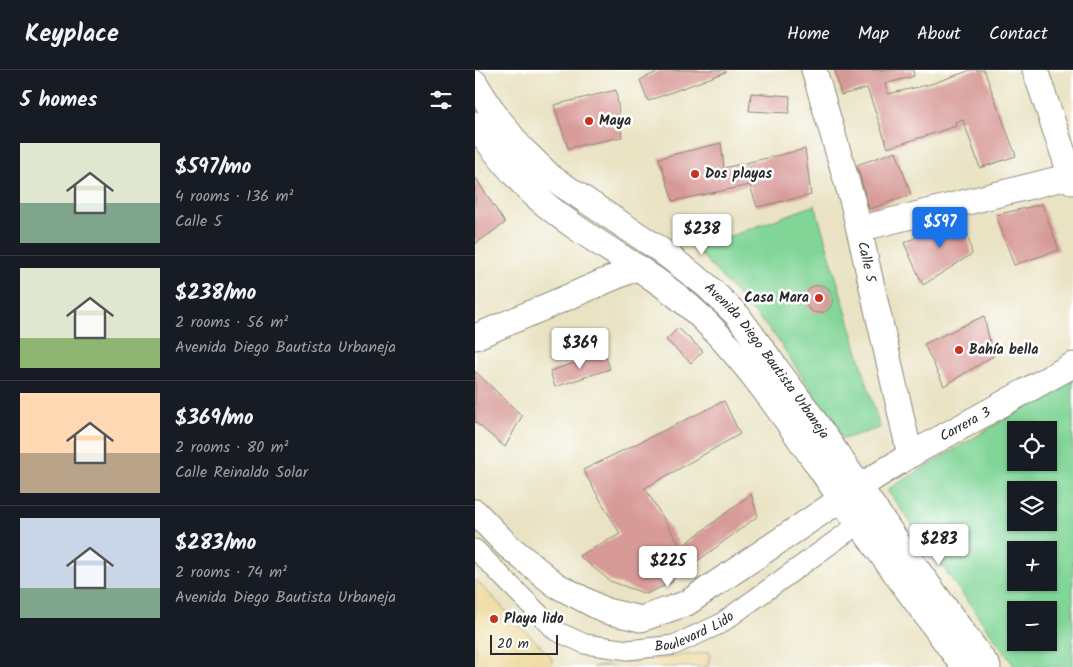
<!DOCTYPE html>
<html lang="en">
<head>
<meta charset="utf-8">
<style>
	:root { --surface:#171b24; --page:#20242c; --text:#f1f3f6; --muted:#9ea1a6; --line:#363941; --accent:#1a73e8 }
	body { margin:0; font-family:Kalam,sans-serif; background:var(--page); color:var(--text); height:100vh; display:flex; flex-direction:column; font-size:19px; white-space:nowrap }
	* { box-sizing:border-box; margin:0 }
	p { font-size:16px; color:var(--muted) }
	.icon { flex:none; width:28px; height:28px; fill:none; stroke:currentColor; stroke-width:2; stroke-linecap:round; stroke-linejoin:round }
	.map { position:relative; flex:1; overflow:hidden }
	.side { display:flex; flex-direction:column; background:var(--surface); width:475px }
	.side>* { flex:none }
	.buttons { position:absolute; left:532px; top:351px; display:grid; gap:10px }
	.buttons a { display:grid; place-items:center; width:50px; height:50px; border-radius:0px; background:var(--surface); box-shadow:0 1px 4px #0004; font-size:25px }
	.scale { position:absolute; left:15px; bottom:12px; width:68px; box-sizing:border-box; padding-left:5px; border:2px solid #2b2b2b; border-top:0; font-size:14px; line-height:18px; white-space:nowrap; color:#2b2b2b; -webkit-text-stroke:4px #fff; paint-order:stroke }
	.price { position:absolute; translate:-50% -42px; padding:0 11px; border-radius:5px; background:#fff; color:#222; font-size:16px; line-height:32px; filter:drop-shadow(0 1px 2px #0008) }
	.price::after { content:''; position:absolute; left:50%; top:30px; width:15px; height:11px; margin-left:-8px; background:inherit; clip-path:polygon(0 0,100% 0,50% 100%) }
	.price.selected { background:var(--accent); color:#fff }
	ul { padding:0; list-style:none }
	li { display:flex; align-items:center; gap:15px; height:125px; padding:0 20px }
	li+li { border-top:1px solid var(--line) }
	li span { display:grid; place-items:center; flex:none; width:140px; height:100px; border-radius:0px; color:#555 }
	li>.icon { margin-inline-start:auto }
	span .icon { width:60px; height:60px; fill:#fffc; stroke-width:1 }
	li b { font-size:21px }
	h2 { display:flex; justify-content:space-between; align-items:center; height:60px; padding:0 20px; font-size:21px }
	header { display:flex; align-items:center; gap:30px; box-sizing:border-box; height:70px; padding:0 25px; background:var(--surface); border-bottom:1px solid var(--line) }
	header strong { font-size:24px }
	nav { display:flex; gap:28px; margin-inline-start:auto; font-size:18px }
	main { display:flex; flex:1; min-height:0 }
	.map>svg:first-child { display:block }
</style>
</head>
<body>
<header>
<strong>Keyplace</strong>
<nav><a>Home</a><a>Map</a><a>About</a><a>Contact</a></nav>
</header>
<main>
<section class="side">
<h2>5 homes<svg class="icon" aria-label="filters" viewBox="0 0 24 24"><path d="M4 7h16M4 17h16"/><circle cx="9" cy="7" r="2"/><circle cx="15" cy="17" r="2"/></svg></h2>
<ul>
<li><span style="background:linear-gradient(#dfe7d0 60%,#7fa58c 0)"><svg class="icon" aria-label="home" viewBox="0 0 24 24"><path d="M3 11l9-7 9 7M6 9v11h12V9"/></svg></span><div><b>$597/mo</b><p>4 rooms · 136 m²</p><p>Calle 5</p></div></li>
<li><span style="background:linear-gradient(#dfe7d0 70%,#8fb573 0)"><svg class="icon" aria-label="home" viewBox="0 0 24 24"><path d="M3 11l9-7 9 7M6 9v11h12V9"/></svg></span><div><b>$238/mo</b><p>2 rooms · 56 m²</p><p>Avenida Diego Bautista Urbaneja</p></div></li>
<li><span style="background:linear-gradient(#ffd9b3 60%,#b9a48a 0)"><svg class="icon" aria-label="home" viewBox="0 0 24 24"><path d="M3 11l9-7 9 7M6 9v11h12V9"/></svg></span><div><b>$369/mo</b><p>2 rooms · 80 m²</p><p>Calle Reinaldo Solar</p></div></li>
<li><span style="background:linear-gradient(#c9d6e8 70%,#7fa58c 0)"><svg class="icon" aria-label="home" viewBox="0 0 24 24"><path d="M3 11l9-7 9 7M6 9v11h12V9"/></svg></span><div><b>$283/mo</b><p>2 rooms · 74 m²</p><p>Avenida Diego Bautista Urbaneja</p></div></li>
</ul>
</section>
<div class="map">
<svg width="598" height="597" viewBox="0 0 598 597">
	<rect width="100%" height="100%" fill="#fff"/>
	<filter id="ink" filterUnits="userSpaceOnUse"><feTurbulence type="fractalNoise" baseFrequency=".02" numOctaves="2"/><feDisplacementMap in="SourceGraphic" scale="10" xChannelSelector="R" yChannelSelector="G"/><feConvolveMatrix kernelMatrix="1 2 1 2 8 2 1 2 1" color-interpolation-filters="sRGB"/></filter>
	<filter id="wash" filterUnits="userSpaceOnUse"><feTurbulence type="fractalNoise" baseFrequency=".0096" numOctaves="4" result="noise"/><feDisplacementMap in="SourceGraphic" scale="20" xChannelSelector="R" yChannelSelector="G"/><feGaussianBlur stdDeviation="1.12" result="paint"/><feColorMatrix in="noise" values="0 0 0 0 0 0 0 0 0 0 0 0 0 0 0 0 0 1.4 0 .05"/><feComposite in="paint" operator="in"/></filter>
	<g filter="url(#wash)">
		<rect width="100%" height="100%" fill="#e9e3c3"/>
		<!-- green -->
		<g fill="#81d597" stroke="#568061" fill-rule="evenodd">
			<path d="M340,135L405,358L368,369L301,267L221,179Z"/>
			<path d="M598,308V597H540L412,420ZM541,360H574V392H541ZM541,420H574V452H541ZM541,480H574V512H541ZM541,540H574V572H541Z"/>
		</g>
		<!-- sand -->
		<g fill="#eeda9e" stroke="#8c8264">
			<path d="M0,509L77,588L76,597H0Z"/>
			<path d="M235,582L233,597H117Z"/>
		</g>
		<g id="blocks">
			<!-- building -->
			<g fill="#d79a97">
				<path d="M186,0H250L251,2L173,31L165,10Z"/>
				<path d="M360,0H438L439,6L410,14L413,24L456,14L496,0H509L541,86L505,98L488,50L480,52L481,56L413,78L392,18L366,25Z"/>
				<path d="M141,20L147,67L93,78L79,35Z"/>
				<path d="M276,23L315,26L314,43L274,41Z"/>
				<path d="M246,73L249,98L330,79L336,125L282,137L275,115L198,131L184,88Z"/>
				<path d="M421,81L436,125L394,139L382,95Z"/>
				<path d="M0,107L30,153L0,174Z"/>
				<path d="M567,134L584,180L539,195L521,145Z"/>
				<path d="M489,147L497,184L448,215L429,173L472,152Z"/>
				<circle cx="344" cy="229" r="14"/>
				<path d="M509,246L518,286L469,316L449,274Z"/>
				<path d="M203,258L228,281L216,293L191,270Z"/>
				<path d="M130,283L135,299L80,317L75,301Z"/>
				<path d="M0,301L47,346L30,377L0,352Z"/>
				<path d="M249,331L265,364L170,418L206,477L276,424L283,446L197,510L198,512L171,524L135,511L104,486L145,464L108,400Z"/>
			</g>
		</g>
	</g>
	<g filter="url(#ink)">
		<use href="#blocks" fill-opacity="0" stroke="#8a8777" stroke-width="1"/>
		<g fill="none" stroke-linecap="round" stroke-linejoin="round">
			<defs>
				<g id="pedestrian">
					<path id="s1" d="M0,479L81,561L110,574L153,580L199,575L245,554L385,453"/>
				</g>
				<g id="minor">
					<path id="s2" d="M339,0L378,133L435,385"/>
					<path d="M560,0L598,112"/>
					<path id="s3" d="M0,13L18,42L45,77L77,108L184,179L231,215L263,246L334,343L426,477L513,597"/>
					<path d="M0,54C19,81 39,107 64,129C117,175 181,201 231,252C282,303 325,370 366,429C407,485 448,541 489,597"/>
					<path d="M384,159L596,106"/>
					<path d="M0,267L163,197"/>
					<path id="s4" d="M0,442L33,476L81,515L131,541L166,549L212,533L384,417L435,385L598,295"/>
				</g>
			</defs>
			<!-- pedestrian casing -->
			<use href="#pedestrian" stroke="#8a8777" stroke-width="21"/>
			<!-- minor casing -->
			<use href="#minor" stroke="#8a8777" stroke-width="27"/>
			<!-- pedestrian -->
			<use href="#pedestrian" stroke="#fff" stroke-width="19"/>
			<!-- minor -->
			<use href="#minor" stroke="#fff" stroke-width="25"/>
		</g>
	</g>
	<!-- markers -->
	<g fill="#c8321e" stroke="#fff" stroke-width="2">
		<circle cx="114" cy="51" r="5"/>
		<circle cx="220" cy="104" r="5"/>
		<circle cx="344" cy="228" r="5"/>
		<circle cx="484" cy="280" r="5"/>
		<circle cx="19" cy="549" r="5"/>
	</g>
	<g text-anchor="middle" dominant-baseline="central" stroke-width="5" stroke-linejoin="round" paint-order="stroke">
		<!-- poi labels -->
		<g font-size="14" font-weight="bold" fill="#2b2b2b" stroke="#fff" text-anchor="start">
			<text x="124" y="51">Maya</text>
			<text x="230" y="104">Dos playas</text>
			<text x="334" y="228" text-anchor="end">Casa Mara</text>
			<text x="494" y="280">Bahía bella</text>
			<text x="29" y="549">Playa lido</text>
		</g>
		<!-- street labels -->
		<g font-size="14" fill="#2b2b2b" stroke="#fff">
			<text stroke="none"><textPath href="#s2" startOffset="199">Calle 5</textPath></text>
			<text stroke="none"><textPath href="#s3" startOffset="408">Avenida Diego Bautista Urbaneja</textPath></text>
			<text stroke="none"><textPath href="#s4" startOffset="581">Carrera 3</textPath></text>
			<text stroke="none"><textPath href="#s1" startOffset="260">Boulevard Lido</textPath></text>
		</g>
	</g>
</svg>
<div class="buttons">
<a><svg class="icon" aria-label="locate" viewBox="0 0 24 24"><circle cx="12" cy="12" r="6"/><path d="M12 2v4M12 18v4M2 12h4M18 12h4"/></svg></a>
<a><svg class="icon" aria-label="layers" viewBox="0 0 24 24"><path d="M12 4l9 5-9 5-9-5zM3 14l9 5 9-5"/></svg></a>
<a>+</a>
<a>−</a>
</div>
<div class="scale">20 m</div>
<b class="price selected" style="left:465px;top:179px">$597</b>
<b class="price" style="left:227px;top:186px">$238</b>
<b class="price" style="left:105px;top:300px">$369</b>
<b class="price" style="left:464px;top:496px">$283</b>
<b class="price" style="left:193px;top:518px">$225</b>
</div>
</main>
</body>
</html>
